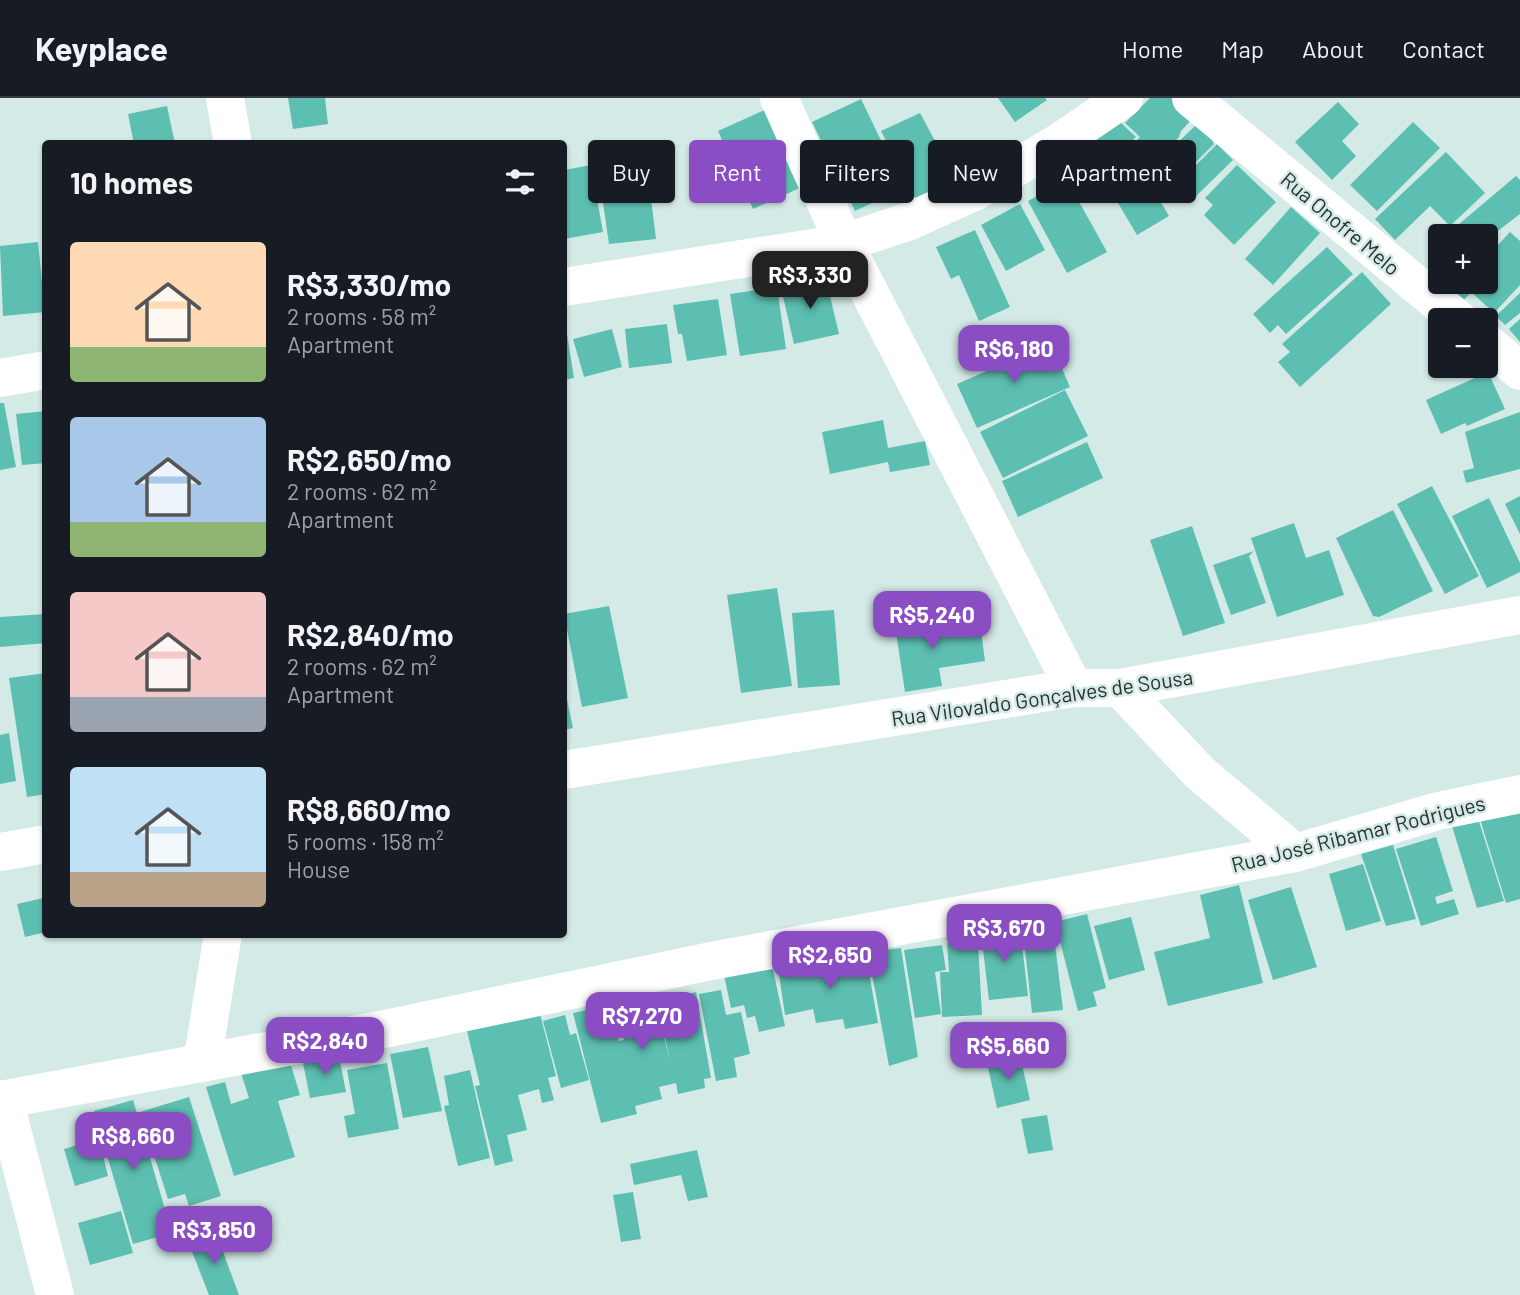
<!DOCTYPE html>
<html lang="en">
<head>
<meta charset="utf-8">
<style>
	:root { --surface:#171b24; --page:#20242c; --text:#f1f3f6; --muted:#9ea1a6; --line:#363941; --accent:#8a4dc3 }
	body { margin:0; font-family:Barlow,sans-serif; background:var(--page); color:var(--text); height:100vh; display:flex; flex-direction:column; font-size:26px; white-space:nowrap }
	* { box-sizing:border-box; margin:0 }
	p { font-size:23px; color:var(--muted) }
	.icon { flex:none; width:38px; height:38px; fill:none; stroke:currentColor; stroke-width:2; stroke-linecap:round; stroke-linejoin:round }
	.map { position:relative; flex:1; overflow:hidden }
	.side { position:absolute; left:42px; top:42px; width:525px; height:798px; display:flex; flex-direction:column; background:var(--surface); border-radius:7px; box-shadow:0 2px 5px #0004 }
	.side>* { flex:none }
	.hud { position:absolute; left:588px; top:42px; width:665px; height:63px; display:flex; gap:14px }
	.fabs { position:absolute; left:1428px; top:126px; display:grid; gap:14px }
	.fabs a { display:grid; place-items:center; width:70px; height:70px; border-radius:7px; background:var(--surface); box-shadow:0 2px 5px #0004; font-size:35px }
	.price { position:absolute; translate:-50% -60px; padding:0 16px; border-radius:14px; background:var(--accent); color:#fff; font-size:23px; line-height:46px; filter:drop-shadow(0 2px 4px #0008) }
	.price::after { content:''; position:absolute; left:50%; top:42px; width:21px; height:16px; margin-left:-10px; background:inherit; clip-path:polygon(0 0,100% 0,50% 100%) }
	.price.on { background:#222; color:#fff }
	ul { padding:0; list-style:none }
	li { display:flex; align-items:center; gap:21px; height:175px; padding:0 28px }
	li span { display:grid; place-items:center; flex:none; width:196px; height:140px; border-radius:7px; color:#555 }
	li>.icon { margin-inline-start:auto }
	span .icon { width:84px; height:84px; fill:#fffc; stroke-width:1 }
	li b { font-size:30px }
	h2 { display:flex; justify-content:space-between; align-items:center; height:84px; padding:0 28px; font-size:30px }
	.tag { padding:0 24px; border-radius:7px; background:var(--surface); box-shadow:0 2px 5px #0004; font-size:24px; line-height:63px }
	.tag.on { background:var(--accent); color:#fff }
	header { display:flex; align-items:center; gap:42px; box-sizing:border-box; height:98px; padding:0 35px; background:var(--surface); border-bottom:2px solid var(--line) }
	header strong { font-size:33px }
	nav { display:flex; gap:38px; margin-inline-start:auto; font-size:24px }
	.map>svg:first-child { display:block }
</style>
</head>
<body>
<header>
<strong>Keyplace</strong>
<nav><a>Home</a><a>Map</a><a>About</a><a>Contact</a></nav>
</header>
<div class="map">
<svg width="1520" height="1197" viewBox="0 0 1520 1197">
	<rect width="100%" height="100%" fill="#d4eae6"/>
	<!-- building -->
	<g fill="#5dbfb1">
		<path d="M288,0H325L328,26L293,31Z"/>
		<path d="M998,0H1045L1047,2L1015,24Z"/>
		<path d="M1150,0H1172L1193,20L1181,33L1179,39L1150,69L1130,50L1140,39L1125,25Z"/>
		<path d="M861,1L904,90L855,113L812,24Z"/>
		<path d="M1338,4L1359,26L1342,43L1356,58L1332,82L1295,44Z"/>
		<path d="M167,8L175,46H134L128,16Z"/>
		<path d="M767,11L802,89L753,111L718,33Z"/>
		<path d="M920,15L957,84L917,104L881,33Z"/>
		<path d="M1120,24L1136,39L1127,47L1169,118L1137,137L1083,46Z"/>
		<path d="M1413,24L1440,50L1377,113L1350,87Z"/>
		<path d="M1198,25L1209,35L1214,46L1182,78L1163,59Z"/>
		<path d="M1217,46L1233,62L1190,104L1174,89Z"/>
		<path d="M1446,54L1485,95L1450,128L1430,108L1395,142L1375,121Z"/>
		<path d="M591,67L603,134L564,141V72Z"/>
		<path d="M1237,67L1276,104L1234,147L1204,117L1213,107L1205,100Z"/>
		<path d="M1516,78L1520,82V116L1486,142V138H1458L1452,132Z"/>
		<path d="M1067,82L1107,154L1067,175L1028,103Z"/>
		<path d="M649,85L656,141L609,146L601,91Z"/>
		<path d="M1020,106L1045,152L1006,173L981,127Z"/>
		<path d="M1291,109L1320,135L1273,187L1245,161Z"/>
		<path d="M975,132L1010,209L979,223L959,177L951,181L936,149Z"/>
		<path d="M1510,134L1520,143V187L1494,215L1471,194L1464,202L1454,193L1463,184H1486V160Z"/>
		<path d="M38,144L45,214L3,218L0,148Z"/>
		<path d="M1327,149L1353,176L1286,236L1278,227L1270,235L1253,216Z"/>
		<path d="M1362,174L1391,206L1300,289L1278,264L1290,254L1282,246Z"/>
		<path d="M826,181L839,236L794,246L781,190Z"/>
		<path d="M777,189L786,251L740,258L730,196Z"/>
		<path d="M1520,195V215L1505,227L1496,218Z"/>
		<path d="M718,201L727,257L687,263L682,236H678L673,207Z"/>
		<path d="M1520,221V244L1509,231Z"/>
		<path d="M667,226L672,265L629,270L625,231Z"/>
		<path d="M612,231L622,269L584,279L573,241Z"/>
		<path d="M564,236H567L574,280L564,282Z"/>
		<path d="M1051,245L1070,289L977,330L957,286Z"/>
		<path d="M1488,274L1505,311L1467,328L1465,325L1441,336L1426,302Z"/>
		<path d="M1065,292L1088,338L1003,380L980,334Z"/>
		<path d="M0,305H4L16,369L0,372Z"/>
		<path d="M46,313V365L22,367L16,316Z"/>
		<path d="M1520,314V371L1466,385L1463,373L1474,370L1465,334Z"/>
		<path d="M883,322L888,350L925,343L930,367L890,374L888,364L830,376L822,334Z"/>
		<path d="M1087,344L1103,380L1018,419L1002,383Z"/>
		<path d="M1432,388L1479,478L1445,496L1397,406Z"/>
		<path d="M1520,398V436L1505,406Z"/>
		<path d="M1489,400L1520,465V474L1487,490L1452,418Z"/>
		<path d="M1393,412L1433,493L1379,519L1373,518L1336,440Z"/>
		<path d="M1294,425L1306,460L1329,452L1344,497L1277,519L1251,440Z"/>
		<path d="M1192,428L1225,525L1183,538L1150,442Z"/>
		<path d="M1254,453L1249,458L1266,505L1231,517L1213,467Z"/>
		<path d="M777,490L792,588L741,595L727,497Z"/>
		<path d="M609,508L628,600L582,609L564,516Z"/>
		<path d="M834,512L840,587L798,590L792,515Z"/>
		<path d="M936,514L940,539L981,533L985,563L939,570L942,588L905,594L894,521Z"/>
		<path d="M46,516V545L0,549V519Z"/>
		<path d="M46,575V696L27,699L9,580Z"/>
		<path d="M564,587L573,630L564,632Z"/>
		<path d="M9,635L16,683L0,686V637Z"/>
		<path d="M1520,706V801L1506,805L1479,718Z"/>
		<path d="M1478,720L1504,803L1477,810L1452,728Z"/>
		<path d="M1436,739L1453,793L1435,799L1437,806L1454,801L1459,816L1421,828L1396,751Z"/>
		<path d="M1393,747L1416,821L1386,828L1361,756Z"/>
		<path d="M1363,766L1381,823L1346,833L1329,776Z"/>
		<path d="M1239,787L1263,885L1168,908L1154,854L1210,840L1200,797Z"/>
		<path d="M1291,789L1317,869L1273,882L1248,802Z"/>
		<path d="M43,800L46,834L25,839L17,806Z"/>
		<path d="M1087,816L1106,890L1093,894L1097,908L1078,913L1055,824Z"/>
		<path d="M1131,819L1145,872L1109,882L1094,828Z"/>
		<path d="M1053,829L1063,912L1032,915L1023,833Z"/>
		<path d="M1020,830L1028,898L989,902L981,834Z"/>
		<path d="M978,844L982,917L942,919L940,874H949L947,845Z"/>
		<path d="M942,847L946,872L935,874L941,916L915,920L904,852Z"/>
		<path d="M901,850L918,959L889,968L868,854Z"/>
		<path d="M866,858L878,925L845,931L843,921L816,925L813,911L785,917L778,870L832,860L836,883L834,864Z"/>
		<path d="M772,867L785,928L759,934L755,918L747,920L744,907L731,910L724,877Z"/>
		<path d="M721,892L726,917L741,914L750,956L734,960L737,979L716,983L699,896Z"/>
		<path d="M652,893L670,963L657,903L696,894L711,980L704,981L705,990L678,996L676,985L659,989L662,1001L635,1008L637,1016L601,1025L573,915L609,907L619,943L624,942L614,903Z"/>
		<path d="M540,916L556,978L548,980L554,1002L542,1005L539,991L518,997L527,1032L507,1037L513,1063L495,1068L475,988L480,987L467,933Z"/>
		<path d="M565,917L570,937L576,935L589,982L561,990L543,923Z"/>
		<path d="M428,949L442,1013L403,1020L390,956Z"/>
		<path d="M339,958L346,994L310,1000L303,965Z"/>
		<path d="M1020,958L1030,1002L997,1010L987,965Z"/>
		<path d="M289,961L300,997L278,1003L295,1059L234,1078L206,989L225,984L231,1006L249,1000L241,975Z"/>
		<path d="M387,965L399,1031L348,1040L344,1018L355,1016L347,972Z"/>
		<path d="M470,972L490,1060L458,1068L444,1008L449,1007L444,978Z"/>
		<path d="M189,999L221,1098L189,1108L185,1096L168,1101L140,1014Z"/>
		<path d="M133,1002L172,1135L133,1146L94,1013Z"/>
		<path d="M1047,1017L1053,1052L1028,1056L1021,1021Z"/>
		<path d="M99,1041L108,1078L75,1088L64,1051Z"/>
		<path d="M697,1052L708,1099L688,1103L681,1077L634,1087L630,1066Z"/>
		<path d="M633,1094L641,1141L621,1144L613,1097Z"/>
		<path d="M121,1113L133,1155L90,1167L78,1125Z"/>
		<path d="M216,1135L239,1197H209L189,1146Z"/>
	</g>
	<g fill="none" stroke-linecap="round" stroke-linejoin="round">
		<!-- minor -->
		<g stroke="#fff" stroke-width="38">
			<path d="M225,0L233,46"/>
			<path d="M779,0L844,145L1074,590"/>
			<path d="M1191,0L1459,222"/>
			<path d="M564,189L844,145L910,123L974,94L1058,45L1124,0"/>
			<path d="M1486,244L1520,273"/>
			<path d="M0,280L46,272"/>
			<path d="M1120,590L1200,675L1295,755"/>
			<path d="M564,672L1074,590H1120L1520,517"/>
			<path d="M0,754L46,746"/>
			<path d="M202,965L223,836"/>
			<path d="M4,1001L55,1197"/>
			<path d="M0,1002L375,933L711,863L1295,755L1438,713L1520,696"/>
		</g>
	</g>
	<g text-anchor="middle" dominant-baseline="central" stroke-width="5" stroke-linejoin="round" paint-order="stroke">
		<!-- street labels -->
		<g font-size="21" fill="#2a3231" stroke="#d4eae6">
			<text transform="translate(1341 125) rotate(40)">Rua Onofre Melo</text>
			<text transform="translate(1042 599) rotate(-8)">Rua Vilovaldo Gonçalves de Sousa</text>
			<text transform="translate(1358 735) rotate(-14)">Rua José Ribamar Rodrigues</text>
		</g>
	</g>
</svg>
<div class="fabs">
<a>+</a>
<a>−</a>
</div>
<b class="price on" style="left:810px;top:213px">R$3,330</b>
<b class="price" style="left:1014px;top:287px">R$6,180</b>
<b class="price" style="left:932px;top:553px">R$5,240</b>
<b class="price" style="left:1004px;top:866px">R$3,670</b>
<b class="price" style="left:830px;top:893px">R$2,650</b>
<b class="price" style="left:642px;top:954px">R$7,270</b>
<b class="price" style="left:325px;top:979px">R$2,840</b>
<b class="price" style="left:1008px;top:984px">R$5,660</b>
<b class="price" style="left:133px;top:1074px">R$8,660</b>
<b class="price" style="left:214px;top:1168px">R$3,850</b>
<div class="hud">
<a class="tag">Buy</a>
<a class="tag on">Rent</a>
<a class="tag">Filters</a>
<a class="tag">New</a>
<a class="tag">Apartment</a>
</div>
<section class="side">
<h2>10 homes<svg class="icon" aria-label="filters" viewBox="0 0 24 24"><path d="M4 7h16M4 17h16"/><circle cx="9" cy="7" r="2"/><circle cx="15" cy="17" r="2"/></svg></h2>
<ul>
<li><span style="background:linear-gradient(#ffd9b3 75%,#8fb573 0)"><svg class="icon" aria-label="home" viewBox="0 0 24 24"><path d="M3 11l9-7 9 7M6 9v11h12V9"/></svg></span><div><b>R$3,330/mo</b><p>2 rooms · 58 m²</p><p>Apartment</p></div></li>
<li><span style="background:linear-gradient(#a9c7e8 75%,#8fb573 0)"><svg class="icon" aria-label="home" viewBox="0 0 24 24"><path d="M3 11l9-7 9 7M6 9v11h12V9"/></svg></span><div><b>R$2,650/mo</b><p>2 rooms · 62 m²</p><p>Apartment</p></div></li>
<li><span style="background:linear-gradient(#f6c9c9 75%,#9aa5b1 0)"><svg class="icon" aria-label="home" viewBox="0 0 24 24"><path d="M3 11l9-7 9 7M6 9v11h12V9"/></svg></span><div><b>R$2,840/mo</b><p>2 rooms · 62 m²</p><p>Apartment</p></div></li>
<li><span style="background:linear-gradient(#bfe0f5 75%,#b9a48a 0)"><svg class="icon" aria-label="home" viewBox="0 0 24 24"><path d="M3 11l9-7 9 7M6 9v11h12V9"/></svg></span><div><b>R$8,660/mo</b><p>5 rooms · 158 m²</p><p>House</p></div></li>
</ul>
</section>
</div>
</body>
</html>
